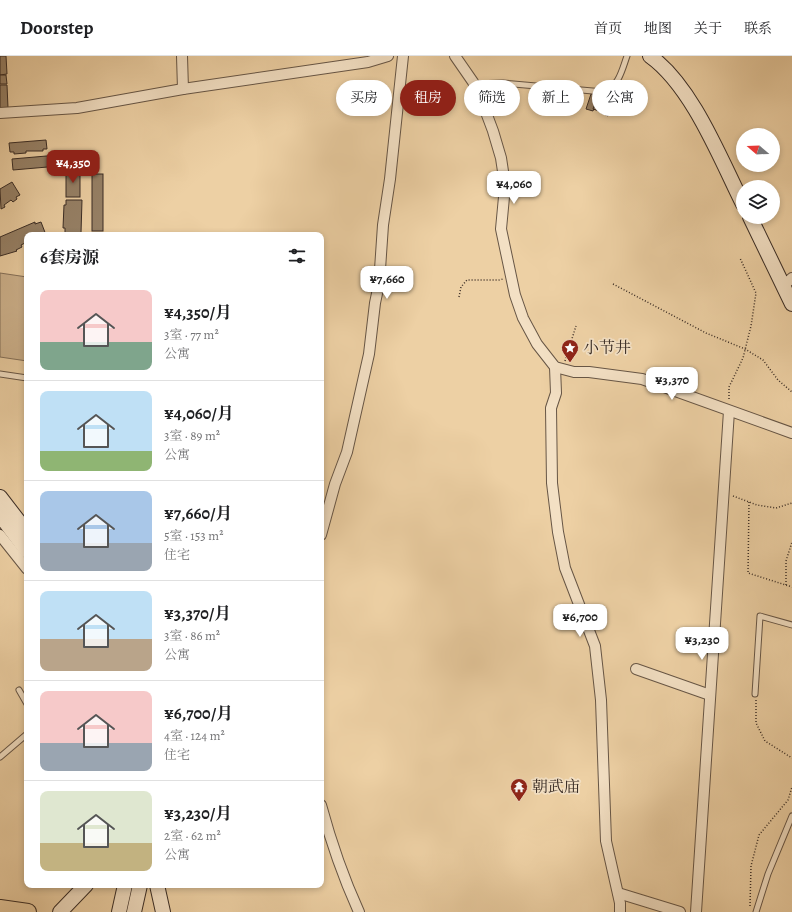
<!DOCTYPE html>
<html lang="zh">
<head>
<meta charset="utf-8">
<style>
	:root { --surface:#fff; --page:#f2f2f2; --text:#202124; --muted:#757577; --line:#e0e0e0; --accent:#8f2418 }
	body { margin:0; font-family:Alegreya,"Noto Serif SC",serif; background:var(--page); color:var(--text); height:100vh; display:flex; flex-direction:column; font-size:15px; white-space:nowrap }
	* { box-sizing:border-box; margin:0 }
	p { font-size:13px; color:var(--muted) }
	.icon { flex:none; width:22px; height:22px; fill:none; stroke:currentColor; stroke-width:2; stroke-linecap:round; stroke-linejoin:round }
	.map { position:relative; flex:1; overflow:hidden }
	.drawer { position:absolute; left:24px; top:176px; width:300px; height:656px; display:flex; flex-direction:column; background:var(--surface); border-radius:8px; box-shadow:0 2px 6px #0003 }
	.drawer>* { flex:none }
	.top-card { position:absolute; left:336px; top:24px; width:380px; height:36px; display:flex; gap:8px }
	.needle { width:26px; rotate:289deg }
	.tools { position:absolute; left:736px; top:72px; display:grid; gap:8px }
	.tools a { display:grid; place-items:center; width:44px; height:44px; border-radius:50%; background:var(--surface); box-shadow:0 2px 6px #0003; font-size:20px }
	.price { position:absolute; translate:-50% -34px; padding:0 9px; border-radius:8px; background:#fff; color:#222; font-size:13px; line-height:26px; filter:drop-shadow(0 1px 2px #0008) }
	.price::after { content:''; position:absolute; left:50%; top:24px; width:12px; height:9px; margin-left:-6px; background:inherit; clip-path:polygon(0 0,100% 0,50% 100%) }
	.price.active { background:var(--accent); color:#fff }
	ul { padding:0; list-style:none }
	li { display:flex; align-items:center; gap:12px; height:100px; padding:0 16px }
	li+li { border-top:1px solid var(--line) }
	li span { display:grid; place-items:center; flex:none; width:112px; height:80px; border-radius:8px; color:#555 }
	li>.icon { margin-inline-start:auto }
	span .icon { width:48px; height:48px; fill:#fffc; stroke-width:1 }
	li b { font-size:17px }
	h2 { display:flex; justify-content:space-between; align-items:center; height:48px; padding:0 16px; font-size:17px }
	.chip { padding:0 14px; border-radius:18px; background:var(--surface); box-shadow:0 2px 6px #0003; font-size:14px; line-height:36px }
	.chip.active { background:var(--accent); color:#fff }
	header { display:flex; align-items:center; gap:24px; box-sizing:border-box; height:56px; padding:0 20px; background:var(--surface); border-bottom:1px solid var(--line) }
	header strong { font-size:19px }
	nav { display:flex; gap:22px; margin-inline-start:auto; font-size:14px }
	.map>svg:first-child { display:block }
</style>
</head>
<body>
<header>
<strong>Doorstep</strong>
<nav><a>首页</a><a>地图</a><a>关于</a><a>联系</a></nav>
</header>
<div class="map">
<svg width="792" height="856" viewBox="0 0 792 856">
	<rect width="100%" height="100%" fill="#edd0a4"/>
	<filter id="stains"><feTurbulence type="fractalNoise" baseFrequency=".005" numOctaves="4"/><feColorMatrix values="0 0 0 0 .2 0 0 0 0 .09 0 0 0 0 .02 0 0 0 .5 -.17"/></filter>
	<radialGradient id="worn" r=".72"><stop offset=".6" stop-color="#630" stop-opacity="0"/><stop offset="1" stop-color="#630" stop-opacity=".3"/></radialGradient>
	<!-- green -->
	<path fill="#cfb48f" stroke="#84705a" d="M0,217L27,221V305L0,301Z"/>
	<!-- building -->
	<g fill="#978268" stroke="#3a2d26">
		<path d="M0,0H6L7,18L0,19Z"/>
		<path d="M0,19H6L7,28H0Z"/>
		<path d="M0,29H7L8,52L0,53Z"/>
		<path d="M591,38L598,40L593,55L586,53Z"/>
		<path d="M606,43L613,46L608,60L601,57Z"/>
		<path d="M595,48L603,51L602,56L593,53Z"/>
		<path d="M46,84L47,93H43V95H26V97L14,98V96H10L9,87Z"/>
		<path d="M58,99L59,110L13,114L12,103Z"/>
		<rect x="66" y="114" width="14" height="27"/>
		<rect x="92" y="118" width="11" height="57"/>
		<path d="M12,126L20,139L16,141L17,143L13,146L11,144L4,149L5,151L1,153L0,133Z"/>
		<path d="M66,144H82L81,177H65V172H63L64,149H66Z"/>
		<path d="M35,166V168L41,166L46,179H27V189L25,187L21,189L22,191L16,194L17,195L0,200V181Z"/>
	</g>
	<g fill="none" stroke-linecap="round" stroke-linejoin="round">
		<defs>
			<g id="lane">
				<path d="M473,28L503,27L604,36C619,30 622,14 627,0"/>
				<path d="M0,318L27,322"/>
				<path d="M19,634L27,648"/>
				<path d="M755,638L760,560L792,569"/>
				<path d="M0,701L27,678"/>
				<path d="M756,856L768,818L792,760"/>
			</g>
			<g id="street">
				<path d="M182,0L183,33"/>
				<path d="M455,0L473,26L481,43L493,75L501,102L504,122V141L501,173L515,239L523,262L537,288L555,311L574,316H589L642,323L792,377"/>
				<path d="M0,57L77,52L183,33L368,6L388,0"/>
				<path d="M784,229L792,222"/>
				<path d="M555,311L556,337L551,352L552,427L558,476L565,512L595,590L601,644L606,785L620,847V856"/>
				<path d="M0,479L27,513"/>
				<path d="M321,479L335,428L347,396L369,298L375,247L379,228L383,169L390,123L403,0"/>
				<path d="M636,613L710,639"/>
				<path d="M321,749C331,786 343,821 359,856"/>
				<path d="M618,837L680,856"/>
				<path d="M696,856L729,355"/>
			</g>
			<g id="secondary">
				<path d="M650,0C692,30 720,102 743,148"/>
				<path d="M750,161L792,248"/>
				<path d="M0,441L27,476"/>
				<path d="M0,459L27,495"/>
				<path d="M157,829L163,856"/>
				<path d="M60,856L86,829"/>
				<path d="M119,856L125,829"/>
				<path d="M134,856L140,829"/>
			</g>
			<path id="primary" d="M0,852L28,856"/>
		</defs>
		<!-- lane casing -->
		<use href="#lane" stroke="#675646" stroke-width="7"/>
		<!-- street casing -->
		<use href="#street" stroke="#675646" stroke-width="12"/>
		<!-- secondary casing -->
		<use href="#secondary" stroke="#3a2d26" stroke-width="16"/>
		<!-- primary casing -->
		<use href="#primary" stroke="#3a2d26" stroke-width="18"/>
		<!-- path -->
		<g stroke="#3a2d26" stroke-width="1.5" stroke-dasharray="1 2" stroke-linecap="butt">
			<path d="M598,42L595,51L606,55L610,40"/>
			<path d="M613,228L706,277L745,293L763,304L778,324L792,336"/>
			<path d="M459,241L461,231L467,224H499L503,223"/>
			<path d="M565,305L576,270"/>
			<path d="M729,343V331L743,302L751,270L756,237L740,202"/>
			<path d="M733,440L757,449L776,452L792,447"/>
			<path d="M749,446L748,517L792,531"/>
			<path d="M786,529V505L792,486"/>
			<path d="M756,644V667L765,685L792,702"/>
			<path d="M750,850L751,810L759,779L788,744L792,731"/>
		</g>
		<!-- lane -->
		<use href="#lane" stroke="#f3e0c4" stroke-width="5"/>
		<!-- street -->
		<use href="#street" stroke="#f3e0c4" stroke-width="10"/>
		<!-- secondary -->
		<use href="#secondary" stroke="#f3e0c4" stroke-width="14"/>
		<!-- primary -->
		<use href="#primary" stroke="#edd0a4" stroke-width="16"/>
	</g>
	<!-- icons -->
	<defs>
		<symbol id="sight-pin" viewBox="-11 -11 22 30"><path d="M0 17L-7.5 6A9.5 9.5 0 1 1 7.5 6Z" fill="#8f2418" stroke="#f3e0c4"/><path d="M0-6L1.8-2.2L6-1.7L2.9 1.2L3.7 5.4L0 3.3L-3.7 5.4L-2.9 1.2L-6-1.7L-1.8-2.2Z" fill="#fff"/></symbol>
		<symbol id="temple-pin" viewBox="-11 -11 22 30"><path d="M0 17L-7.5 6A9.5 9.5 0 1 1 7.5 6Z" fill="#8f2418" stroke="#f3e0c4"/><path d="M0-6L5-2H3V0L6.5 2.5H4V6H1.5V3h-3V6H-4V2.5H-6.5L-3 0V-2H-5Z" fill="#fff"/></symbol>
	</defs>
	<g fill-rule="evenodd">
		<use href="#sight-pin" x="560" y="282" width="20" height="27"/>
		<use href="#temple-pin" x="509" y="721" width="20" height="27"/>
	</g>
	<g text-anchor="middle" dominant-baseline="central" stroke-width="3.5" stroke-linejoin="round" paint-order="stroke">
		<!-- poi labels -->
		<g font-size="16" fill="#3a2d26" stroke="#f3e0c4" text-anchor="start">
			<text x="583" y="292">小节井</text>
			<text x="532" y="731">朝武庙</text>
		</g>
	</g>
	<rect width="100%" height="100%" filter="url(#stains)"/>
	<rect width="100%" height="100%" fill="url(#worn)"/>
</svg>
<div class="tools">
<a><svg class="needle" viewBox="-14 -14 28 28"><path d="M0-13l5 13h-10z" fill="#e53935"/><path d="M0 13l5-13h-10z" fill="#757577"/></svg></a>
<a><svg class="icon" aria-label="layers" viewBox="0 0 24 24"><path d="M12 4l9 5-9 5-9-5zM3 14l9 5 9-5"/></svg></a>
</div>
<b class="price active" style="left:73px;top:128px">¥4,350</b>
<b class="price" style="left:514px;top:149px">¥4,060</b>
<b class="price" style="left:387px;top:244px">¥7,660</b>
<b class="price" style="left:672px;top:345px">¥3,370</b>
<b class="price" style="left:580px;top:582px">¥6,700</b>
<b class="price" style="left:702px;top:605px">¥3,230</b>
<div class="top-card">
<a class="chip">买房</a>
<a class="chip active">租房</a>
<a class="chip">筛选</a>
<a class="chip">新上</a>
<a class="chip">公寓</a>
</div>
<section class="drawer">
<h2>6套房源<svg class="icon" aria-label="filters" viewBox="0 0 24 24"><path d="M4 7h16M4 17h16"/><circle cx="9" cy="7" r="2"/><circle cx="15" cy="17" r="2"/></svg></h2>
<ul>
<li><span style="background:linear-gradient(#f6c9c9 65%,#7fa58c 0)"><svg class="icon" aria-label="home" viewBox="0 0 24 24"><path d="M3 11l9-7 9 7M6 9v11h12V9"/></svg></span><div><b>¥4,350/月</b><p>3室 · 77 m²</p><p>公寓</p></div></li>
<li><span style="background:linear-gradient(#bfe0f5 75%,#8fb573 0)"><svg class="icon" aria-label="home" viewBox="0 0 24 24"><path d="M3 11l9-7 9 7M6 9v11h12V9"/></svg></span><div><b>¥4,060/月</b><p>3室 · 89 m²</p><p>公寓</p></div></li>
<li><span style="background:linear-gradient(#a9c7e8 65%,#9aa5b1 0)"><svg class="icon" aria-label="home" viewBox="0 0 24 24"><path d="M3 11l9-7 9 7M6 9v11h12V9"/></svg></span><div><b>¥7,660/月</b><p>5室 · 153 m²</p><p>住宅</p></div></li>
<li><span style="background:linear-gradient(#bfe0f5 60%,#b9a48a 0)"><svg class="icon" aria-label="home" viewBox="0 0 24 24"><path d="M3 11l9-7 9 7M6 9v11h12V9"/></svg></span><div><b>¥3,370/月</b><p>3室 · 86 m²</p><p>公寓</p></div></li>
<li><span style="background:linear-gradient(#f6c9c9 65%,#9aa5b1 0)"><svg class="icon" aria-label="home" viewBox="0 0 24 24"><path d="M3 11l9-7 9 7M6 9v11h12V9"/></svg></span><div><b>¥6,700/月</b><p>4室 · 124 m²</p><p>住宅</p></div></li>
<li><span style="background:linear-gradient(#dfe7d0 65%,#c2b280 0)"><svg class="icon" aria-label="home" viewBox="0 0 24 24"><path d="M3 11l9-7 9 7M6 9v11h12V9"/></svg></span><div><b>¥3,230/月</b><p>2室 · 62 m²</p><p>公寓</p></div></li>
</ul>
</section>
</div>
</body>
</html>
